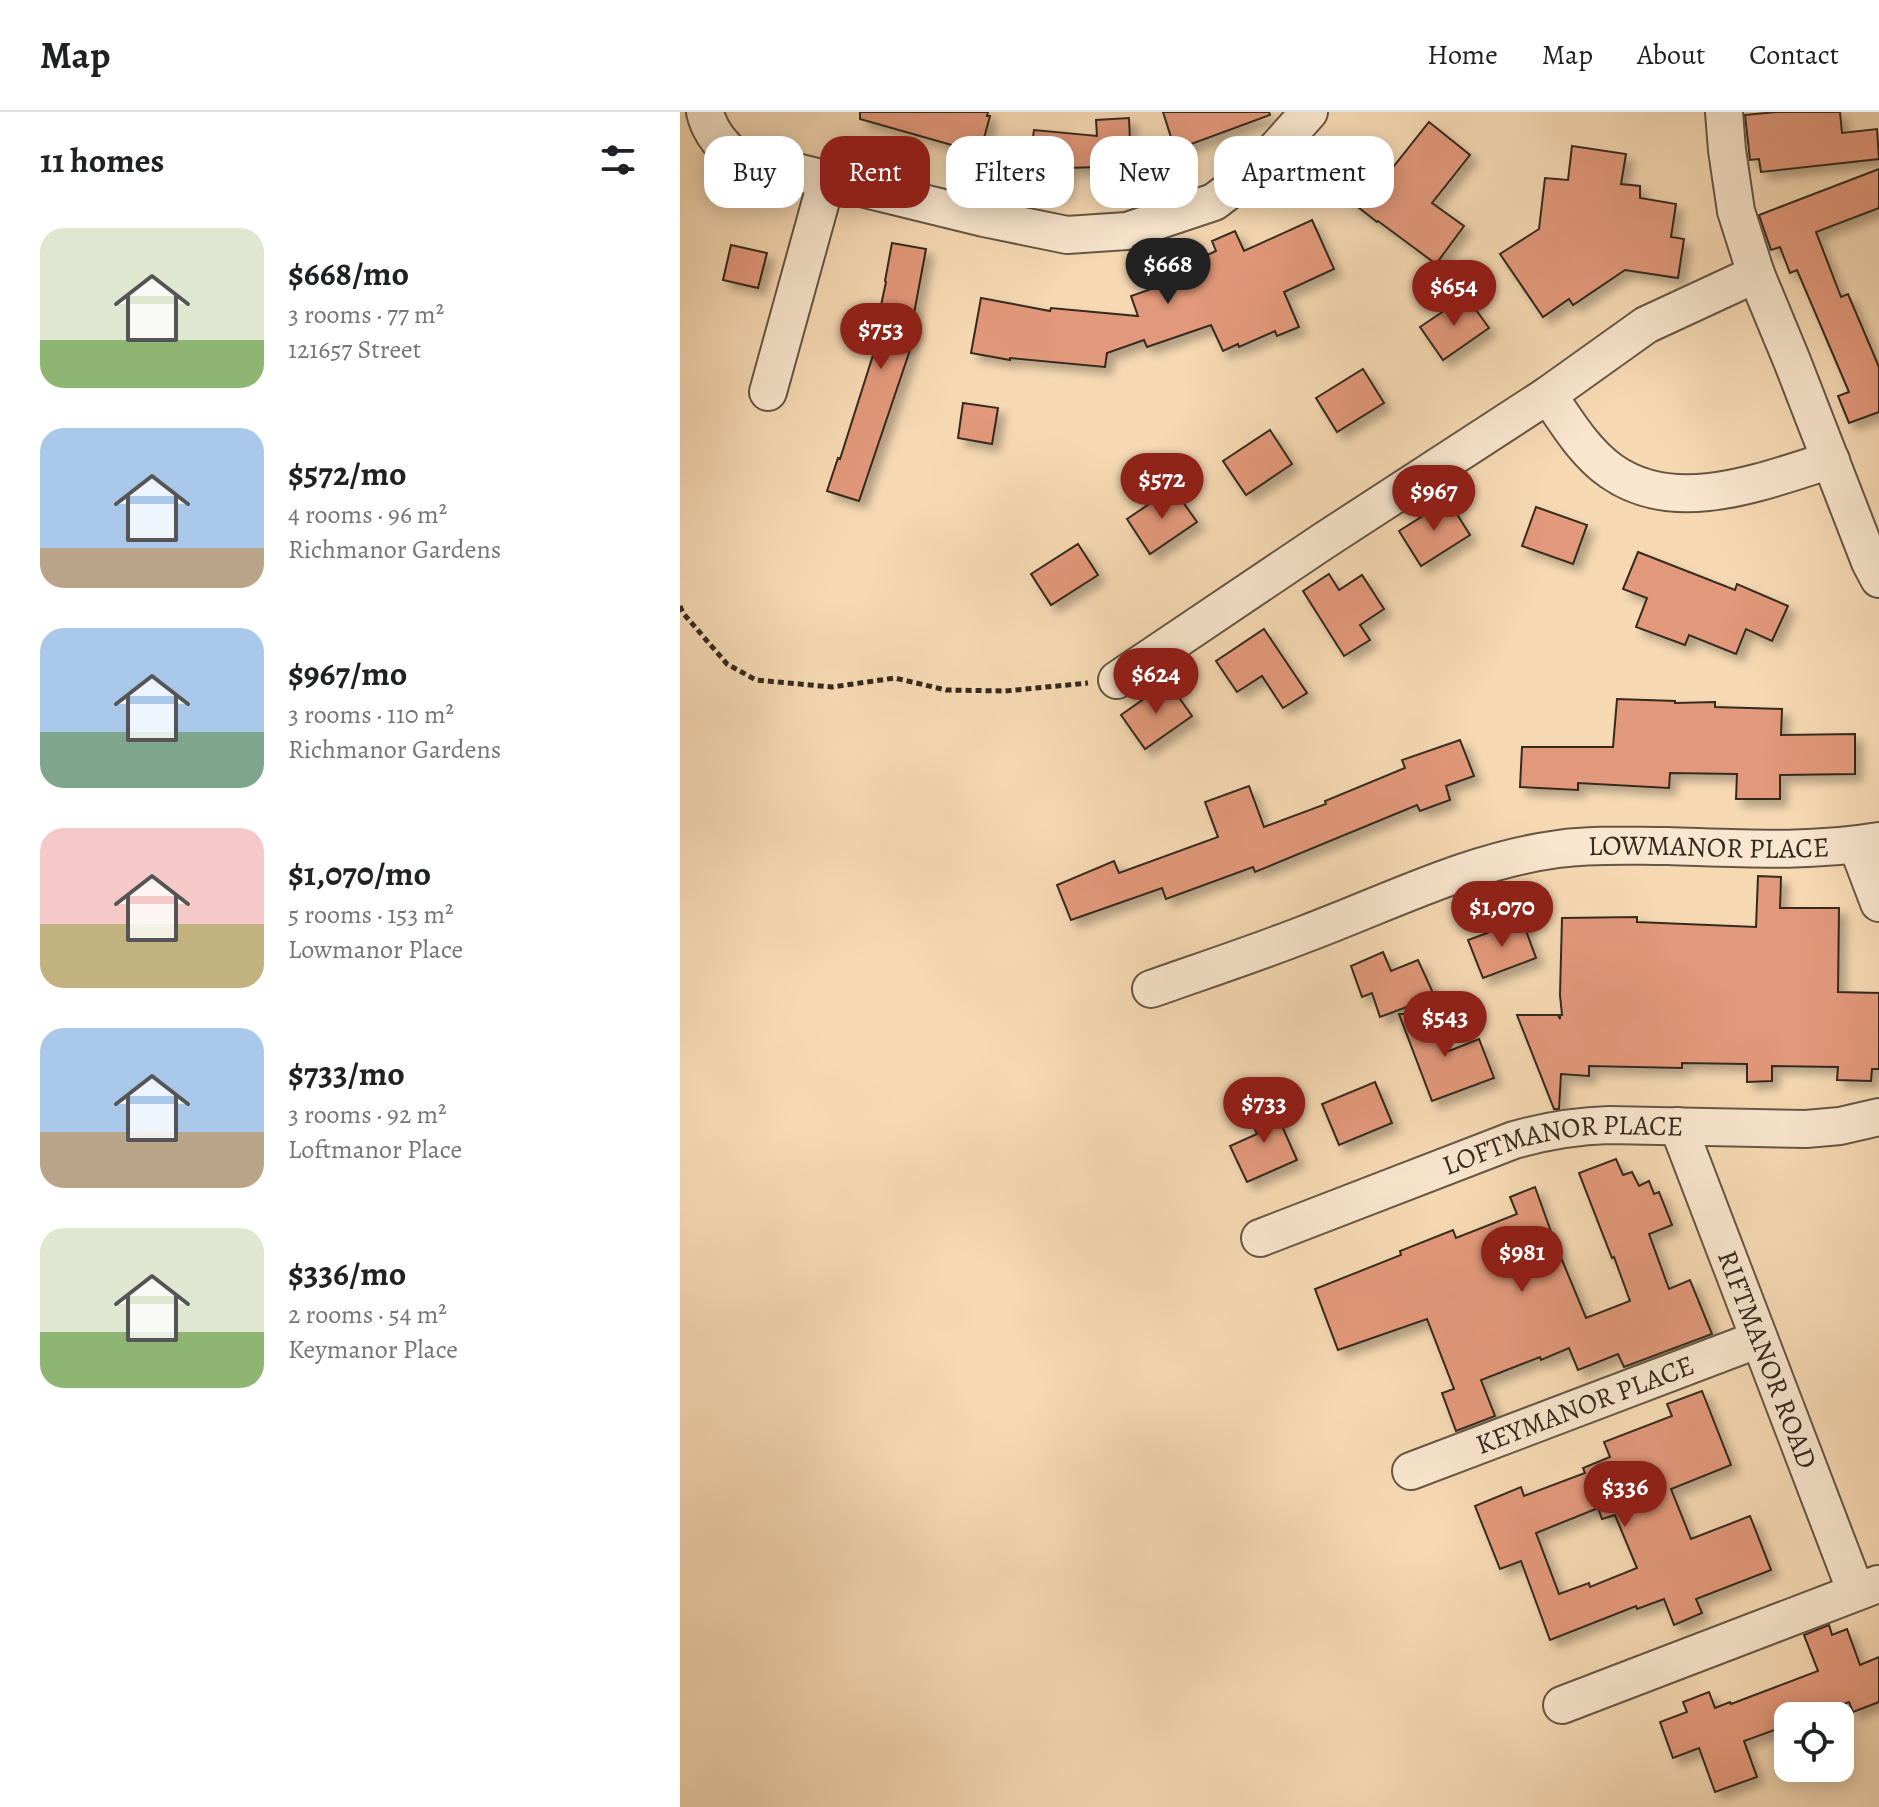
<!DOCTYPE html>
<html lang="en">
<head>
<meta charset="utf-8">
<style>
	:root { --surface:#fff; --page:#f2f2f2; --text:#202124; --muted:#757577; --line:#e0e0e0; --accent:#8f2418 }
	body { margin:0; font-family:Alegreya,serif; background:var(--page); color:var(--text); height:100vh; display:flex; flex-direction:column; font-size:30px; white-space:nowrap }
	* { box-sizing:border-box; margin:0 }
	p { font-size:26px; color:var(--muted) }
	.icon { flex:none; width:44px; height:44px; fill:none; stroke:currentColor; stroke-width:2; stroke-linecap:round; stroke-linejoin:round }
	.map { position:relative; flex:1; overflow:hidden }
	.sheet { display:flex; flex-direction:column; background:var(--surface); width:680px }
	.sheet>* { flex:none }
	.banner { position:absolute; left:24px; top:24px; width:760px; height:72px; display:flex; gap:16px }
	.controls { position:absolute; left:1094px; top:1590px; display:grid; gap:16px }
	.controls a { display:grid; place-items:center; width:80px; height:80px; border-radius:16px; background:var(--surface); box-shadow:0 4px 20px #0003; font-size:40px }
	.price { position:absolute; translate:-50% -68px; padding:0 18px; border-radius:28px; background:var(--accent); color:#fff; font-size:26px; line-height:52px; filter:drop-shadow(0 2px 4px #0008) }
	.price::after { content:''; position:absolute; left:50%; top:48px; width:24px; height:18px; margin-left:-12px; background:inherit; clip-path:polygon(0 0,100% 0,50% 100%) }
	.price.on { background:#222; color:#fff }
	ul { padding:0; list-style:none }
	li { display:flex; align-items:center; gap:24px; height:200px; padding:0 40px }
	li span { display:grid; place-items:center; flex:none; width:224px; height:160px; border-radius:24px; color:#555 }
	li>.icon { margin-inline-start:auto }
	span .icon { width:96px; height:96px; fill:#fffc; stroke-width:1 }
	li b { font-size:34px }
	h2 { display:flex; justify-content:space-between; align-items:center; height:96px; padding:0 40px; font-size:34px }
	.chip { padding:0 28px; border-radius:24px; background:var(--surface); box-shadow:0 4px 20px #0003; font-size:28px; line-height:72px }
	.chip.on { background:var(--accent); color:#fff }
	header { display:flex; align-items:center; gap:48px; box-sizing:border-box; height:112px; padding:0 40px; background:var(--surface); border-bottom:2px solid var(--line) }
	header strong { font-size:38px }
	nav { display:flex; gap:44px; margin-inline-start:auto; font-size:28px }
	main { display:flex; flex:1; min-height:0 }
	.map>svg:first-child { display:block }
</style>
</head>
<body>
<header>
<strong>Map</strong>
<nav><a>Home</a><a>Map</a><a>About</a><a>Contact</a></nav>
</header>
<main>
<section class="sheet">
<h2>11 homes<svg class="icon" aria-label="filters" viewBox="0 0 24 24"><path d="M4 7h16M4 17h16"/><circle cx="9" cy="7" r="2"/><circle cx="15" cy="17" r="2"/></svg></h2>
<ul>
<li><span style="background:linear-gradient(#dfe7d0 70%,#8fb573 0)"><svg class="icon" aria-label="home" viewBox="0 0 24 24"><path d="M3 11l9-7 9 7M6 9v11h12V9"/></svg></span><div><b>$668/mo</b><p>3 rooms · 77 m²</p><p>121657 Street</p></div></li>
<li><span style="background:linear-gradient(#a9c7e8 75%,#b9a48a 0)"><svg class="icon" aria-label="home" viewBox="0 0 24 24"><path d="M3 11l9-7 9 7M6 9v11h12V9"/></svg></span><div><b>$572/mo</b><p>4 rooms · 96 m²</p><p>Richmanor Gardens</p></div></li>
<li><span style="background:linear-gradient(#a9c7e8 65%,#7fa58c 0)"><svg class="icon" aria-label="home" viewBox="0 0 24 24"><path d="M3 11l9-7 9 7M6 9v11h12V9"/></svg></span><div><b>$967/mo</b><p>3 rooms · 110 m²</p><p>Richmanor Gardens</p></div></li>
<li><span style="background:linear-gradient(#f6c9c9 60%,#c2b280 0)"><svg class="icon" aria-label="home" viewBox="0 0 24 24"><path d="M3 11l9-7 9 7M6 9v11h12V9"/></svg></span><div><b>$1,070/mo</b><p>5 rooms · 153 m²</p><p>Lowmanor Place</p></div></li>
<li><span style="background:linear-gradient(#a9c7e8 65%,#b9a48a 0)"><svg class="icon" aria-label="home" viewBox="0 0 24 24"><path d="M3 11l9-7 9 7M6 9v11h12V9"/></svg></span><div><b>$733/mo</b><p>3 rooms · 92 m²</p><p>Loftmanor Place</p></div></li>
<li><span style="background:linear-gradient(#dfe7d0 65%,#8fb573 0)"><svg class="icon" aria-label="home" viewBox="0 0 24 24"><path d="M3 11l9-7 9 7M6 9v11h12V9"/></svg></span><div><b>$336/mo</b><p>2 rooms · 54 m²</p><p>Keymanor Place</p></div></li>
</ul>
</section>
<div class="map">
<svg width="1199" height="1695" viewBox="0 0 1199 1695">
	<defs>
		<filter id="shadow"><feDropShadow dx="7" dy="7" stdDeviation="4" flood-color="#0004"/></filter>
	</defs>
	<rect width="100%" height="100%" fill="#f6d9b3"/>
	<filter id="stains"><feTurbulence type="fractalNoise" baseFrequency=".0025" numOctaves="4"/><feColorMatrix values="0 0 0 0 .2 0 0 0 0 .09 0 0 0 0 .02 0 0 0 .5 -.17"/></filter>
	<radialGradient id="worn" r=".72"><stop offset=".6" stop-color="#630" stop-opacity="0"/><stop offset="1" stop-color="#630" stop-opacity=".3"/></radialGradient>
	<!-- building -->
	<g fill="#e2987a" stroke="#352a1f" stroke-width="2" fill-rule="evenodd" filter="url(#shadow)">
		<path d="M180,0H308L307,4H310L300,41L180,7Z"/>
		<path d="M483,0H589L590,3L495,38Z"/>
		<path d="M1097,0H1160L1162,21L1197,17L1199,47L1081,60L1079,47L1070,48L1065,3Z"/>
		<path d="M449,6L451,54L387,56L384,79L346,75L354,18L417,24L416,8Z"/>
		<path d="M749,10L790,43L752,91L784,114L756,152L698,109L697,110L655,77L682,44L706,64Z"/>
		<path d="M892,34L946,42L941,72L960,74V86L996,92L991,125L1004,127L998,166L945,158L893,193L889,187L863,205L820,142L859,117L865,66L888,68Z"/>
		<path d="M1199,57V96L1136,120L1161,185L1168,182L1199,255V300L1169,311L1158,284L1169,280L1117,158L1110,161L1100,135L1091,138L1079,103Z"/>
		<path d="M632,108L654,157L604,180L619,215L597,224L595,219L559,235L558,232L543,239L531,213L467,235L464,228L427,241L425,255L330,246V248L291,241L301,186L370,199L371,196L458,204L451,184L528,157L523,145L536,139L532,129L555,119L564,139Z"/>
		<path d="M212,131L246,137L232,212L235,213L229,241L179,389L147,379L158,346L160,347L194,240H191L206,170L205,169Z"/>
		<path d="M51,133L87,141L78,176L43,168Z"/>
		<path d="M786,184L809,216L763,248L740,215Z"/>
		<path d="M683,257L704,291L657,320L636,286Z"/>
		<path d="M283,291L318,296L312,332L278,326Z"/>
		<path d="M590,318L612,352L566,383L543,349Z"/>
		<path d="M493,376L517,410L470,442L447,407Z"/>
		<path d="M768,388L790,423L741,454L719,419Z"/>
		<path d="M856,395L907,413L893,452L842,434Z"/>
		<path d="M398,432L418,463L371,493L351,462Z"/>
		<path d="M958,440L1055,478L1057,472L1108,494L1092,529L1066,517L1056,542L1009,523L1005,533L956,515L967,486L943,477Z"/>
		<path d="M649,462L659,478L682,463L704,497L680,513L690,528L664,544L623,479Z"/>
		<path d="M584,517L627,581L603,596L582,564L557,580L536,549Z"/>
		<path d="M488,570L512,604L465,637L441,603Z"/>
		<path d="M937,587L995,589V591L1035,590V595L1102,597L1101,623L1175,622V662L1100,663V687H1056L1057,662L990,661L989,676L898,671V678L840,675L842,635H933Z"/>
		<path d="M780,628L794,664L766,674L770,688L740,699L737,693L575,760L573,755L486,787L482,776L391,808L377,773L434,749L439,761L538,725L525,690L569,674L584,715L646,692L645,689L725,656L722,648Z"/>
		<path d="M1078,764L1101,765L1100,796H1159L1158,880L1199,881V957H1192L1191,969L1157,968L1158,955L1092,954V969L1067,970V952L1002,951V956L909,954V964L881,962L879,997H874L837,903H878L880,907V903H882L880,883L882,806L957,805V810L1076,815Z"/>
		<path d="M842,808L856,846L803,866L788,828Z"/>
		<path d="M703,840L711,859L738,848L753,881L741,886L743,889L700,905L692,881L682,885L671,854Z"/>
		<path d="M719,902H748L764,941L799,927L814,966L752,989Z"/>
		<path d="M695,970L712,1011L659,1033L642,992Z"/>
		<path d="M591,989L617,1048L567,1070L550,1034L577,1022L567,1000Z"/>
		<path d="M936,1047L943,1063L952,1060L959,1074L969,1069L974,1082L979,1080L992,1113L969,1122L989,1177L1010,1168L1032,1222L944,1255L938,1242L898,1258L889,1236L861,1248L860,1245L801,1268L815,1304L776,1319L762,1281L774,1277L747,1207L658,1238L635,1177L721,1143L720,1139L773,1118L776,1126L837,1102L830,1085L855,1075L875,1131L906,1206L950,1189L934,1145L932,1146L899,1061Z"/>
		<path d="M1022,1279L1051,1353L991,1377L1011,1427L1070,1404L1091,1458L1016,1487L1022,1501L994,1513L984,1487L957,1497L956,1494L870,1528L841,1449L820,1457L795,1394L841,1375L844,1384L905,1361L903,1356L930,1345L924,1330L992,1304L987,1292ZM918,1396L922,1407L935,1403L957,1456L910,1475L909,1471L879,1482L856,1421Z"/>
		<path d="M1149,1513L1152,1523L1167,1517L1180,1553L1199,1545V1590L1173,1600L1169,1590L1131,1604H1108V1613L1064,1629L1077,1665L1035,1680L1019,1636L993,1646L980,1610L1007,1600L1003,1590L1029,1580L1035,1596L1050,1590L1051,1592L1138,1559L1124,1523Z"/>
	</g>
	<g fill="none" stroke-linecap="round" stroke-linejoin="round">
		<defs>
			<g id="minor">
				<path d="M25,0C29,19 41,33 55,45L304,106L387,123L447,119L534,90L579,56L629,0"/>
				<path d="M1044,0L1047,38L1056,99L1076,162L1112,249L1190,450L1199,467"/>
				<path d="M88,280L147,67"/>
				<path d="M868,283C886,309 904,340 931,359C996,405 1083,369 1151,348"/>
				<path d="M437,568L642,430L868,283L966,213L1076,162"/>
				<path d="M1177,733L1199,791"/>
				<path id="s1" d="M471,877C522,859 574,842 625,822C708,791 789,749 878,737C914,732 950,734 987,734C1057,736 1129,741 1199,729"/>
				<path id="s2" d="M998,1014L1176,1480"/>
				<path id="s3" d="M580,1126L834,1028C866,1019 896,1014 929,1013L1126,1017L1160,1014L1199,1005"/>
				<path id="s4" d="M731,1359L1079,1227"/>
				<path d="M882,1593L1198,1472"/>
			</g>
		</defs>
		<!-- minor casing -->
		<use href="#minor" stroke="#655644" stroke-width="40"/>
		<!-- path -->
		<path stroke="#352a1f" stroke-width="5" stroke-dasharray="6 4" stroke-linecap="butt" d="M0,494L3,501L47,552L76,568L152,575L215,566L266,578L325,579L408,571"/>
		<!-- minor -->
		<use href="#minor" stroke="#f9e6ce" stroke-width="36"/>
	</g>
	<g text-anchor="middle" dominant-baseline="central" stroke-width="6" stroke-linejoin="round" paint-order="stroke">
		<!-- street labels -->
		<g font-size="28" fill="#352a1f" stroke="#f9e6ce">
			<text stroke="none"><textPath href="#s1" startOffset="582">LOWMANOR PLACE</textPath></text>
			<text stroke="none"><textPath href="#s3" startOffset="320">LOFTMANOR PLACE</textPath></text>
			<text stroke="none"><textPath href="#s2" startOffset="250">RIFTMANOR ROAD</textPath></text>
			<text stroke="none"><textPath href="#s4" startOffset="186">KEYMANOR PLACE</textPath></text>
		</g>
	</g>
	<rect width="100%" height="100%" filter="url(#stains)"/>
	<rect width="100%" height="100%" fill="url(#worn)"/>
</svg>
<div class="controls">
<a><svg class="icon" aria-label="locate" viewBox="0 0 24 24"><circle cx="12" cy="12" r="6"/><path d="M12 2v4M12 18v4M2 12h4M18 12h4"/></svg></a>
</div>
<b class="price on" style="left:488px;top:194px">$668</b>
<b class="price" style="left:774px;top:216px">$654</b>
<b class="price" style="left:201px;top:259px">$753</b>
<b class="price" style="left:482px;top:409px">$572</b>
<b class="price" style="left:754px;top:421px">$967</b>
<b class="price" style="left:476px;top:604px">$624</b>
<b class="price" style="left:822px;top:837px">$1,070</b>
<b class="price" style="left:765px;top:947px">$543</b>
<b class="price" style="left:584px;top:1033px">$733</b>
<b class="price" style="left:842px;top:1182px">$981</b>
<b class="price" style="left:945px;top:1417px">$336</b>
<div class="banner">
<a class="chip">Buy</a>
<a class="chip on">Rent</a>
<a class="chip">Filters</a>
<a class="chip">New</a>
<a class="chip">Apartment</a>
</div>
</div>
</main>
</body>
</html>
